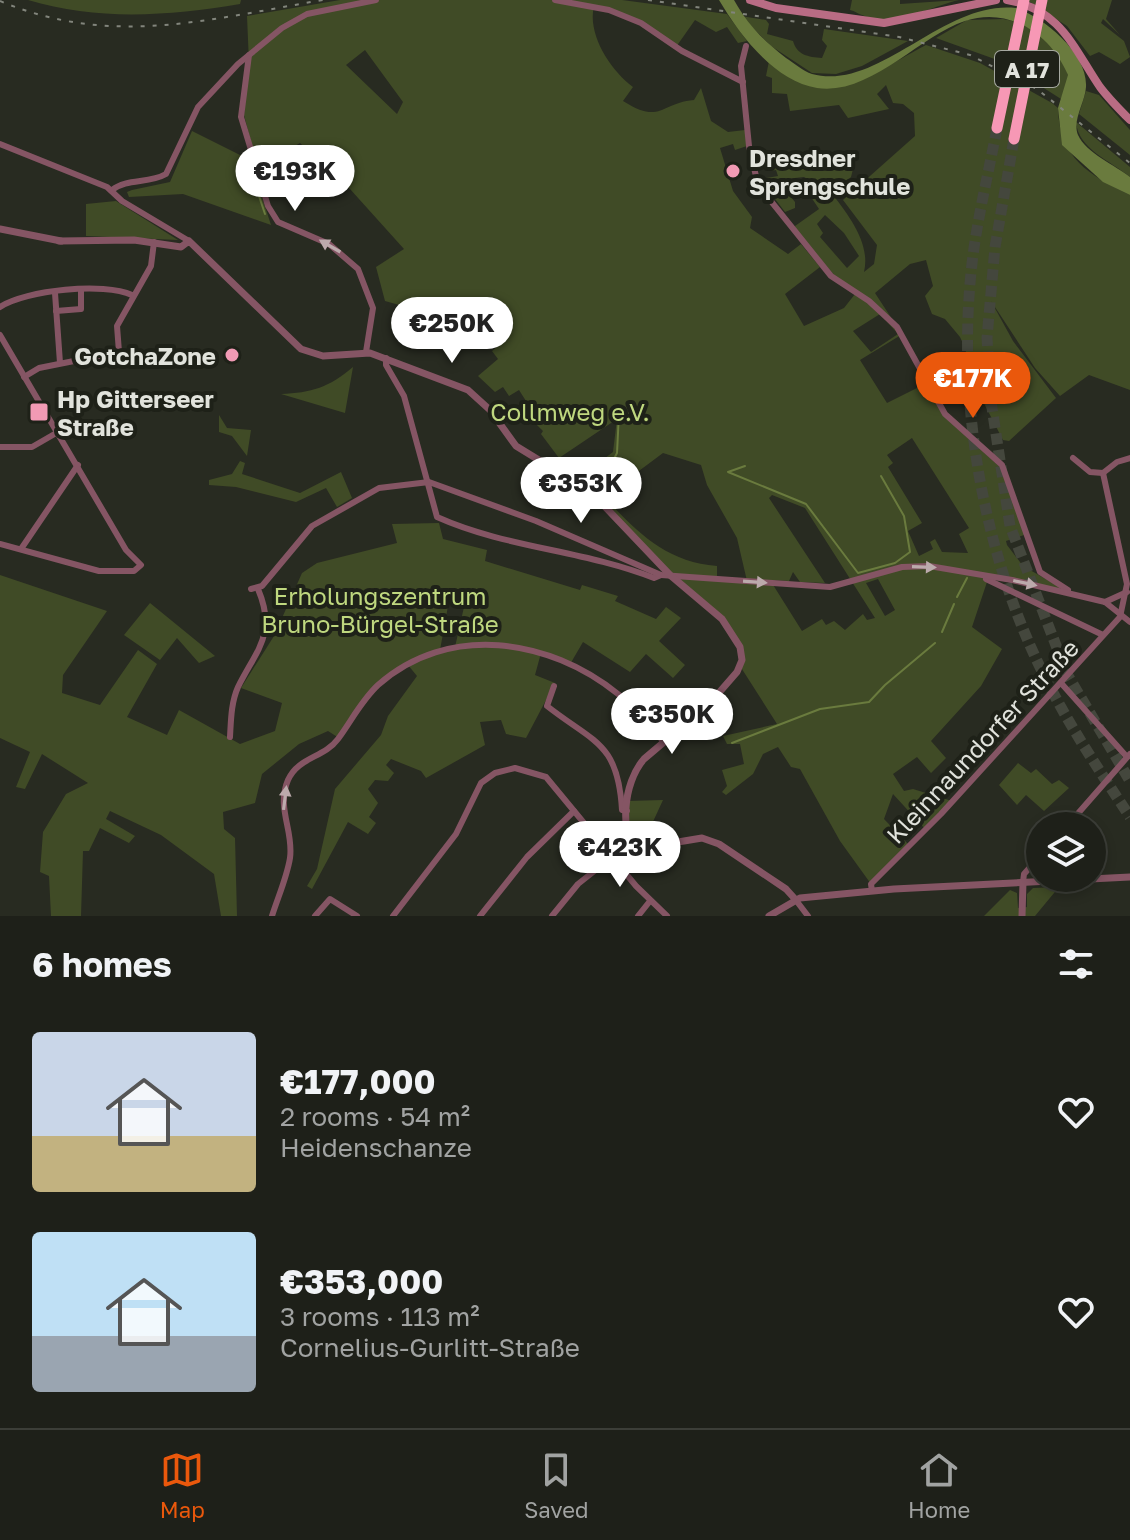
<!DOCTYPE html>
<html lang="en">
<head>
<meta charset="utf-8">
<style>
	:root { --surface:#1e2019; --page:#262822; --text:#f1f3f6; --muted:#a1a3a2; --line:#3c3e38; --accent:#ea580c }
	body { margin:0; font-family:"Golos Text",sans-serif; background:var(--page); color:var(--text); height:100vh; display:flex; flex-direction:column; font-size:30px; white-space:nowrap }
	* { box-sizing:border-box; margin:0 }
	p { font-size:26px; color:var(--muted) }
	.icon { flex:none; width:44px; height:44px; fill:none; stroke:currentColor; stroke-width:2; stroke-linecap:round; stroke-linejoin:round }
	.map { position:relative; height:916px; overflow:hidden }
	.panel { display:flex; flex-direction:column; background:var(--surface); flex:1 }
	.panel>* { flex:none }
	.controls { position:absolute; left:1026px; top:812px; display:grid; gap:16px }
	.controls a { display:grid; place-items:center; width:80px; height:80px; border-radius:50%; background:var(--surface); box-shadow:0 4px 12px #0003,0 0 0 2px var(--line); font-size:40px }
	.price { position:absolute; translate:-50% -68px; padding:0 18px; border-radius:28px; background:#fff; color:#222; font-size:26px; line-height:52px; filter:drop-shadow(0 2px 4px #0008) }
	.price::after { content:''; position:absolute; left:50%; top:48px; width:24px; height:18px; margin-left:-12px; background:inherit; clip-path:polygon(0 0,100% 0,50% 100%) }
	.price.current { background:var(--accent); color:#fff }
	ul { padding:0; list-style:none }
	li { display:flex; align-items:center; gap:24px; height:200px; padding:0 32px }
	li span { display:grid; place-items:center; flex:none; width:224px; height:160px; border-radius:8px; color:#555 }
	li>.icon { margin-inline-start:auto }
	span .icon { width:96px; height:96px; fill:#fffc; stroke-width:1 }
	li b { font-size:34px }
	h2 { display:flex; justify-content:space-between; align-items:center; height:96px; padding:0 32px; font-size:34px }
	.menu { display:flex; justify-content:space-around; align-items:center; height:112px; border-top:2px solid var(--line); background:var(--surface); font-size:22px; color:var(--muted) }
	.menu a { display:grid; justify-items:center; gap:4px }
	.menu .current { color:var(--accent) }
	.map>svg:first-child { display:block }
</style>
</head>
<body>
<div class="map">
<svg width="1130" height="916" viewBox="0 0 1130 916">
	<rect width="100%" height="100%" fill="#282b21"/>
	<!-- green -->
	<g fill="#404b26" fill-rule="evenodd">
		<path d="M28,0H241L240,4C169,16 97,21 28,0Z"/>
		<path d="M340,0H622L727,14L747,41L738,43L727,27L716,32L695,20L676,47C649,30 626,14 594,6C587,34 610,70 633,87L623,101C661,125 660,103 694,100L701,88L711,121L728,132L745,130L747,146L735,150L733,144L720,148L733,191L752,217L750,228L788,254L801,244L820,267L785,294L804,326L844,308L855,294L870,303L901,335L860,360L887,403L925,384L949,421L1001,468L1005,475L1033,560L1024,535L1006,541L1007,545L1023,566L1063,589L988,579L972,627L1002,649L981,686L931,741L946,758L931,773L917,757L893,774L904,791L913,789L952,801L926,830L893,794L884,819L910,846L871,884L840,841L800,769L791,767L778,747L763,754L753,774L726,795L722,792L727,786L722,770L744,764L740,744H727L723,736L777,724L740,666V647L730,629L711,608L670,575L576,480L613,452L617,419L559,458L541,434L543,431L528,416L533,412L519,390L509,396L503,387L495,392L478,376L498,359L492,351L503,342L422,320L424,312L385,301L376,267L404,249L350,189L300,143L258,168L244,115L249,63L247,16ZM365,50L403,102L397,114L346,65ZM880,314L898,334L871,352L853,331ZM912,438L969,528L959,534L968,553L942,552L935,539L930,542L933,549L919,556L908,531L922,523L888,467L893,463L887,455ZM663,453L701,465L707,485L737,538L747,581L717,578V566C666,562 637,532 604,497ZM772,495L805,508L875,618L867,620L863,614L845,630L834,621L826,625L822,619L802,631L770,580L789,581L793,572L800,582L825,583L769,498ZM878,579L895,610L885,616L866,583Z"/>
		<path d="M852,0H900V4L959,0C930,7 892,28 862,15C858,14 855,11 850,10Z"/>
		<path d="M1027,0H1112L1106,19L1120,35L1103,19L1101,23L1124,41L1130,57L1120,64L1099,52L1090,56L1067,26Z"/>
		<path d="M741,16L766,20L769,24L767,34L793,41C797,55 808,57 822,58L827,46L822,40L824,29L908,41L862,66L836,74L812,73L771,46Z"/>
		<path d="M1003,19C1030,23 1062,46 1068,75C1070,83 1064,92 1061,99L1003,62L936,38L967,20Z"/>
		<path d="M926,45L980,63L1052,103L1058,108C1059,158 1089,175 1130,195V390L1089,375L1060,396L1035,368L991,301L1013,341L1056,398L1009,441L1003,440L964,365L966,350L960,337L945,319L932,314L925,296L933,286L926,260L910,264L875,293L892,319L840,282L796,230L795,226L819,209L809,194V180L804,177L777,180L795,202V208L785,212L760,179L778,176L776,170L771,171L770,163L854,165L851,177L836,192L829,190C848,214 871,243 864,272L874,264L877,245L843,200L915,136L914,113L903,104L893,103L886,85L877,94L889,109L848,118L839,105L790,111L787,94L772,93V78L766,76L769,61C824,110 870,75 926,45ZM825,215L844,233L859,256L847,268L820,237L823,233L817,224Z"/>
		<path d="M1086,91L1099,95L1130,130V155L1079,114Z"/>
		<path d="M1076,122L1130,167V177C1111,161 1078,149 1076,122Z"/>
		<path d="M192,131L242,156L247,171L253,170L271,225L183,194L129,197L127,192L132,190L170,182Z"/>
		<path d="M116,201L178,240L86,236V204Z"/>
		<path d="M353,367L345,413L281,394C311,393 330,387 353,367Z"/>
		<path d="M219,415L227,428L251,430L247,456L232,436L219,432Z"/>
		<path d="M240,461L245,463L242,474L300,493L341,472L352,498L337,507L326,488L296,502L236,487L209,485V480L232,474Z"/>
		<path d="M439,523L443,539L487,550L485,561L580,590L582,585L618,596L615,601L656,619L666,607L681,618L659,641L685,665L673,678L646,654L630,672L583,642L569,666L541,653L535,675L555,683L526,738L506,734L501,720L480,722L485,745L426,778L421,771L391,759L386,765L394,773L388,781L375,780L368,789L378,803L369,817L376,823L368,834L348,822L312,889L307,886L317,869L335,789L381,735L388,716L417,676L408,665L383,681L339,738L328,731L299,744L262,774L255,803L223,812L224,829L235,838L237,916H221L214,874L161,835L110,811L106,819L135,836L129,843L100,828L89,851H83L81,916H51L49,876L40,872L43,832L66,794L88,783L42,754L25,789L16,787L30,752L0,738V575L107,611L63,675L62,693L100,705L138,650L157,664L127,717L167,735L179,710L240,744L275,731L282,703L241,688L274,636L302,573L317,563L397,543L392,524ZM450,595L466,598L455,647L440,650Z"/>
		<path d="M150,603L215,656L199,663L177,638L160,660L124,635Z"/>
		<path d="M1018,763L1031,773L1036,769L1052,784L1059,780L1069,788L1044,811L1026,795L1017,805L999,785Z"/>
		<path d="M663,800L651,826L669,848L657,859L643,861L629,835L627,801Z"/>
		<path d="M1059,887L1035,916H984L1010,890L1017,893L1018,908L1027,907V894L1033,888Z"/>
	</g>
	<!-- water -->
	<path fill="#6a7b3e" d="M719,0H734C748,25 763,40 786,58C794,63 803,71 812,74C879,92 943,0 1016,8C1045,18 1088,54 1086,87C1085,103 1072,120 1078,135C1086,153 1115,165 1130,177V195L1103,182L1062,145L1058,108L1068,75C1051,35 1010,6 965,21C919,36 870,96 817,88C774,81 739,34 719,0Z"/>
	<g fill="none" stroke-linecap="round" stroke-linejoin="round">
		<!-- stream -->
		<g stroke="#6a7b3e" stroke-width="2">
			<path d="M251,172L265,214"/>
			<path d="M745,466L728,472L806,504L858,573L895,563L910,552L904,516L881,476"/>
			<path d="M602,482L617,453L619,413"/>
			<path d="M957,597L967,578"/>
			<path d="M942,632L954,604"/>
			<path d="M732,743L820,709L869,702L885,685L935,643"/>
		</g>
		<!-- motorway-tunnel -->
		<g stroke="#44473d" stroke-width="11" stroke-dasharray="11 5.5" stroke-linecap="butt">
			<path d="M997,128C990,165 981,203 975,241C953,386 980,552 1048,683C1072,730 1101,773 1130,817"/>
			<path d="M1014,139L995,247L987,338L991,401L1010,526L1067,674L1130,781"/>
		</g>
		<!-- minor -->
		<g stroke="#855564" stroke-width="6">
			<path d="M555,0L609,10L641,23L682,51L743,82"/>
			<path d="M746,46L741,66L749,146L758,185L831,276L869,301L897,327L945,414L1002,465L1040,572L1068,590"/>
			<path d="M249,55L241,117L268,206L278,222L329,244L358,269L373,308L366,352"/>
			<path d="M0,144L107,187L122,201L189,241"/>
			<path d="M112,190C127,178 149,184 166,174L198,107L238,64L282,28L307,14L376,0"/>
			<path d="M55,293L60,363"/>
			<path d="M0,307C26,290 104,282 132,295"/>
			<path d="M56,311L81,309V291"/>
			<path d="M0,335L126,550L141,565L134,571H99L0,544"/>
			<path d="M386,358V365L404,396L437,517C506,548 583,550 654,578L661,575"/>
			<path d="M24,377L39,368L119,352L117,326L151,266L154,242"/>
			<path d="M0,447H32L58,432"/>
			<path d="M1073,458L1090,472L1103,473L1117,462L1130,458"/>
			<path d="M21,549L78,465"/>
			<path d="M986,579L1103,635"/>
			<path d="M251,589L262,586L312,526L379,488L429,482L536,521L661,575L830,587L902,567L929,566L1012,580L1105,602L1130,622"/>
			<path d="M1105,602L1127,592"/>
			<path d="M1061,683L1127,757"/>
			<path d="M554,686L547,706C594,743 618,742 622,810L627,811"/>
			<path d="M230,737C231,720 231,703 238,687C257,649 277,634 258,589"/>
			<path d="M1067,826L1130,754"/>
			<path d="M1023,882L1024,874L1040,856"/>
			<path d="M872,891L871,884L941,814L1120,617L1127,584L1103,473"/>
			<path d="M795,899L808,916"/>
			<path d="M272,916C278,897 287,877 290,858C294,831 276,808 288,780C298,757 324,758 338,739C352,720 361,701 378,685C448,623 549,638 618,694C635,708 649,726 664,742"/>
			<path d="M315,916L330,899L357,916"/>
			<path d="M393,916L456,834L481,783L495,773L515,768L546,777L636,886L667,916"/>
			<path d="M480,916L527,857L574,811"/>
			<path d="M552,916L578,884L612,857"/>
			<path d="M638,916L650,901"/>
		</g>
		<!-- tertiary -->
		<g stroke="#855564" stroke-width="7">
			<path d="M0,229L61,241"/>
			<path d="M59,241L134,240L181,247L189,241L301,349L323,356L370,353L468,390L490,410L516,446L591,492L670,575L722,619L740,647L742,660L737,672L710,703L644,759C623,783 618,834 640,859L649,862L678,842L702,838L719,844L786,889L795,899"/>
			<path d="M769,916L800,898L894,889L1130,877"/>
			<path d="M1022,916L1023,882"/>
		</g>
		<!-- secondary -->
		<g stroke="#b96c84" stroke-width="8">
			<path d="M750,0L776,8L884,23L996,0"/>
			<path d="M1007,0C1061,9 1074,49 1100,87C1109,99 1120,110 1130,120"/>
		</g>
		<!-- motorway -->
		<g stroke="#f798b5" stroke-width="11">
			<path d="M997,128L1024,0"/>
			<path d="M1014,139L1042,0"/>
		</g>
		<!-- rail -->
		<g stroke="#82857c" stroke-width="2" stroke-dasharray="4 8" stroke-linecap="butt">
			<path d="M648,0L899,37L970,55L1037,89L1130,163"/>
			<path d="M0,1C112,48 209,19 323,0"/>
		</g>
	</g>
	<!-- one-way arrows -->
	<defs><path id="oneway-solid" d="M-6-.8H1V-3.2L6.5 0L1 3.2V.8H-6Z" transform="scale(2)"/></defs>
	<g fill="#bcaaac">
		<use href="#oneway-solid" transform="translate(330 246) rotate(-150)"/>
		<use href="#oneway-solid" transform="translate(924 567) rotate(2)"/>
		<use href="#oneway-solid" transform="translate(755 582) rotate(4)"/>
		<use href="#oneway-solid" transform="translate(1025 583) rotate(12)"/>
		<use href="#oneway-solid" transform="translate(285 798) rotate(-83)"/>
	</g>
	<!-- markers -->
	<g fill="#f19ab4" stroke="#1e2118" stroke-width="3">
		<circle cx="733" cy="171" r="8"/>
		<circle cx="232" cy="355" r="8"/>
		<rect x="29" y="402" width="20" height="20" rx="4"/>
	</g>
	<g text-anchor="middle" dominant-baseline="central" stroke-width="8" stroke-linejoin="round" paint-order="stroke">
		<!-- shield labels -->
		<rect fill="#1e2118" stroke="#a6a9a1" stroke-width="2" x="995" y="51" width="64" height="36" rx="6"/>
		<g font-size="22" font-weight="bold" fill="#e1e3dc">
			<text x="1027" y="69">A 17</text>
		</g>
		<!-- poi labels -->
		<g font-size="24" font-weight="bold" fill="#e1e3dc" stroke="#1e2118" text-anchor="start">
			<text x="749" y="157">Dresdner<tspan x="749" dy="28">Sprengschule</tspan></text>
			<text x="216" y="355" text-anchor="end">GotchaZone</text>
			<text x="57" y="398">Hp Gitterseer<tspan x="57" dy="28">Straße</tspan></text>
		</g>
		<!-- park labels -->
		<g font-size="24" fill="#bfd87f" stroke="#1e2118">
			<text x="570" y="411">Collmweg e.V.</text>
			<text x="380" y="595">Erholungszentrum<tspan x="380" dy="28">Bruno-Bürgel-Straße</tspan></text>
		</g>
		<!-- street labels -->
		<g font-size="24" fill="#e1e3dc" stroke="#1e2118">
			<text transform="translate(982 741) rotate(-47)">Kleinnaundorfer Straße</text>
		</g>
	</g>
</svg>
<div class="controls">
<a><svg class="icon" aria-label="layers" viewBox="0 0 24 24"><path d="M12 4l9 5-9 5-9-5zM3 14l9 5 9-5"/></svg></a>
</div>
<b class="price" style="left:295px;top:213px">€193K</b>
<b class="price" style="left:452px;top:365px">€250K</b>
<b class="price current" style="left:973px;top:420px">€177K</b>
<b class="price" style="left:581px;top:525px">€353K</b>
<b class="price" style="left:672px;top:756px">€350K</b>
<b class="price" style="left:620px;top:889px">€423K</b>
</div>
<section class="panel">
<h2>6 homes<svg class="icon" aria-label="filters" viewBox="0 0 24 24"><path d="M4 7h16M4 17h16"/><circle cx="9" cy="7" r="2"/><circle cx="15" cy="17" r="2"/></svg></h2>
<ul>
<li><span style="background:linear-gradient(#c9d6e8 65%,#c2b280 0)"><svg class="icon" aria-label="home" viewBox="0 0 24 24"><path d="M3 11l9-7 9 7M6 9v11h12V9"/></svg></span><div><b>€177,000</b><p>2 rooms · 54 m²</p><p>Heidenschanze</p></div><svg class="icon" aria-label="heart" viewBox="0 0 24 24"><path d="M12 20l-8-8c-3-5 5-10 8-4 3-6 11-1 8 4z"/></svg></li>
<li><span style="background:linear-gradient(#bfe0f5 65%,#9aa5b1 0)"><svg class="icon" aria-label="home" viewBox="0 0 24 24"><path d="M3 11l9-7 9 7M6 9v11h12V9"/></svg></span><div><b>€353,000</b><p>3 rooms · 113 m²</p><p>Cornelius-Gurlitt-Straße</p></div><svg class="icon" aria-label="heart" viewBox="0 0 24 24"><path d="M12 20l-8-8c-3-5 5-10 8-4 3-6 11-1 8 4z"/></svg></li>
</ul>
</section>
<nav class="menu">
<a class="current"><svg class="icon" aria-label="map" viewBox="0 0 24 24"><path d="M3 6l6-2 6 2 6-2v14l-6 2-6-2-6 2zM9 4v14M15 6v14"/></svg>Map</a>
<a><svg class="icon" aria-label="saved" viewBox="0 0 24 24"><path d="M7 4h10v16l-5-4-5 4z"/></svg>Saved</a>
<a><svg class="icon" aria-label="home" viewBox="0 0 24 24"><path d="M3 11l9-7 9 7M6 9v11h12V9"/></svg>Home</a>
</nav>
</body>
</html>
